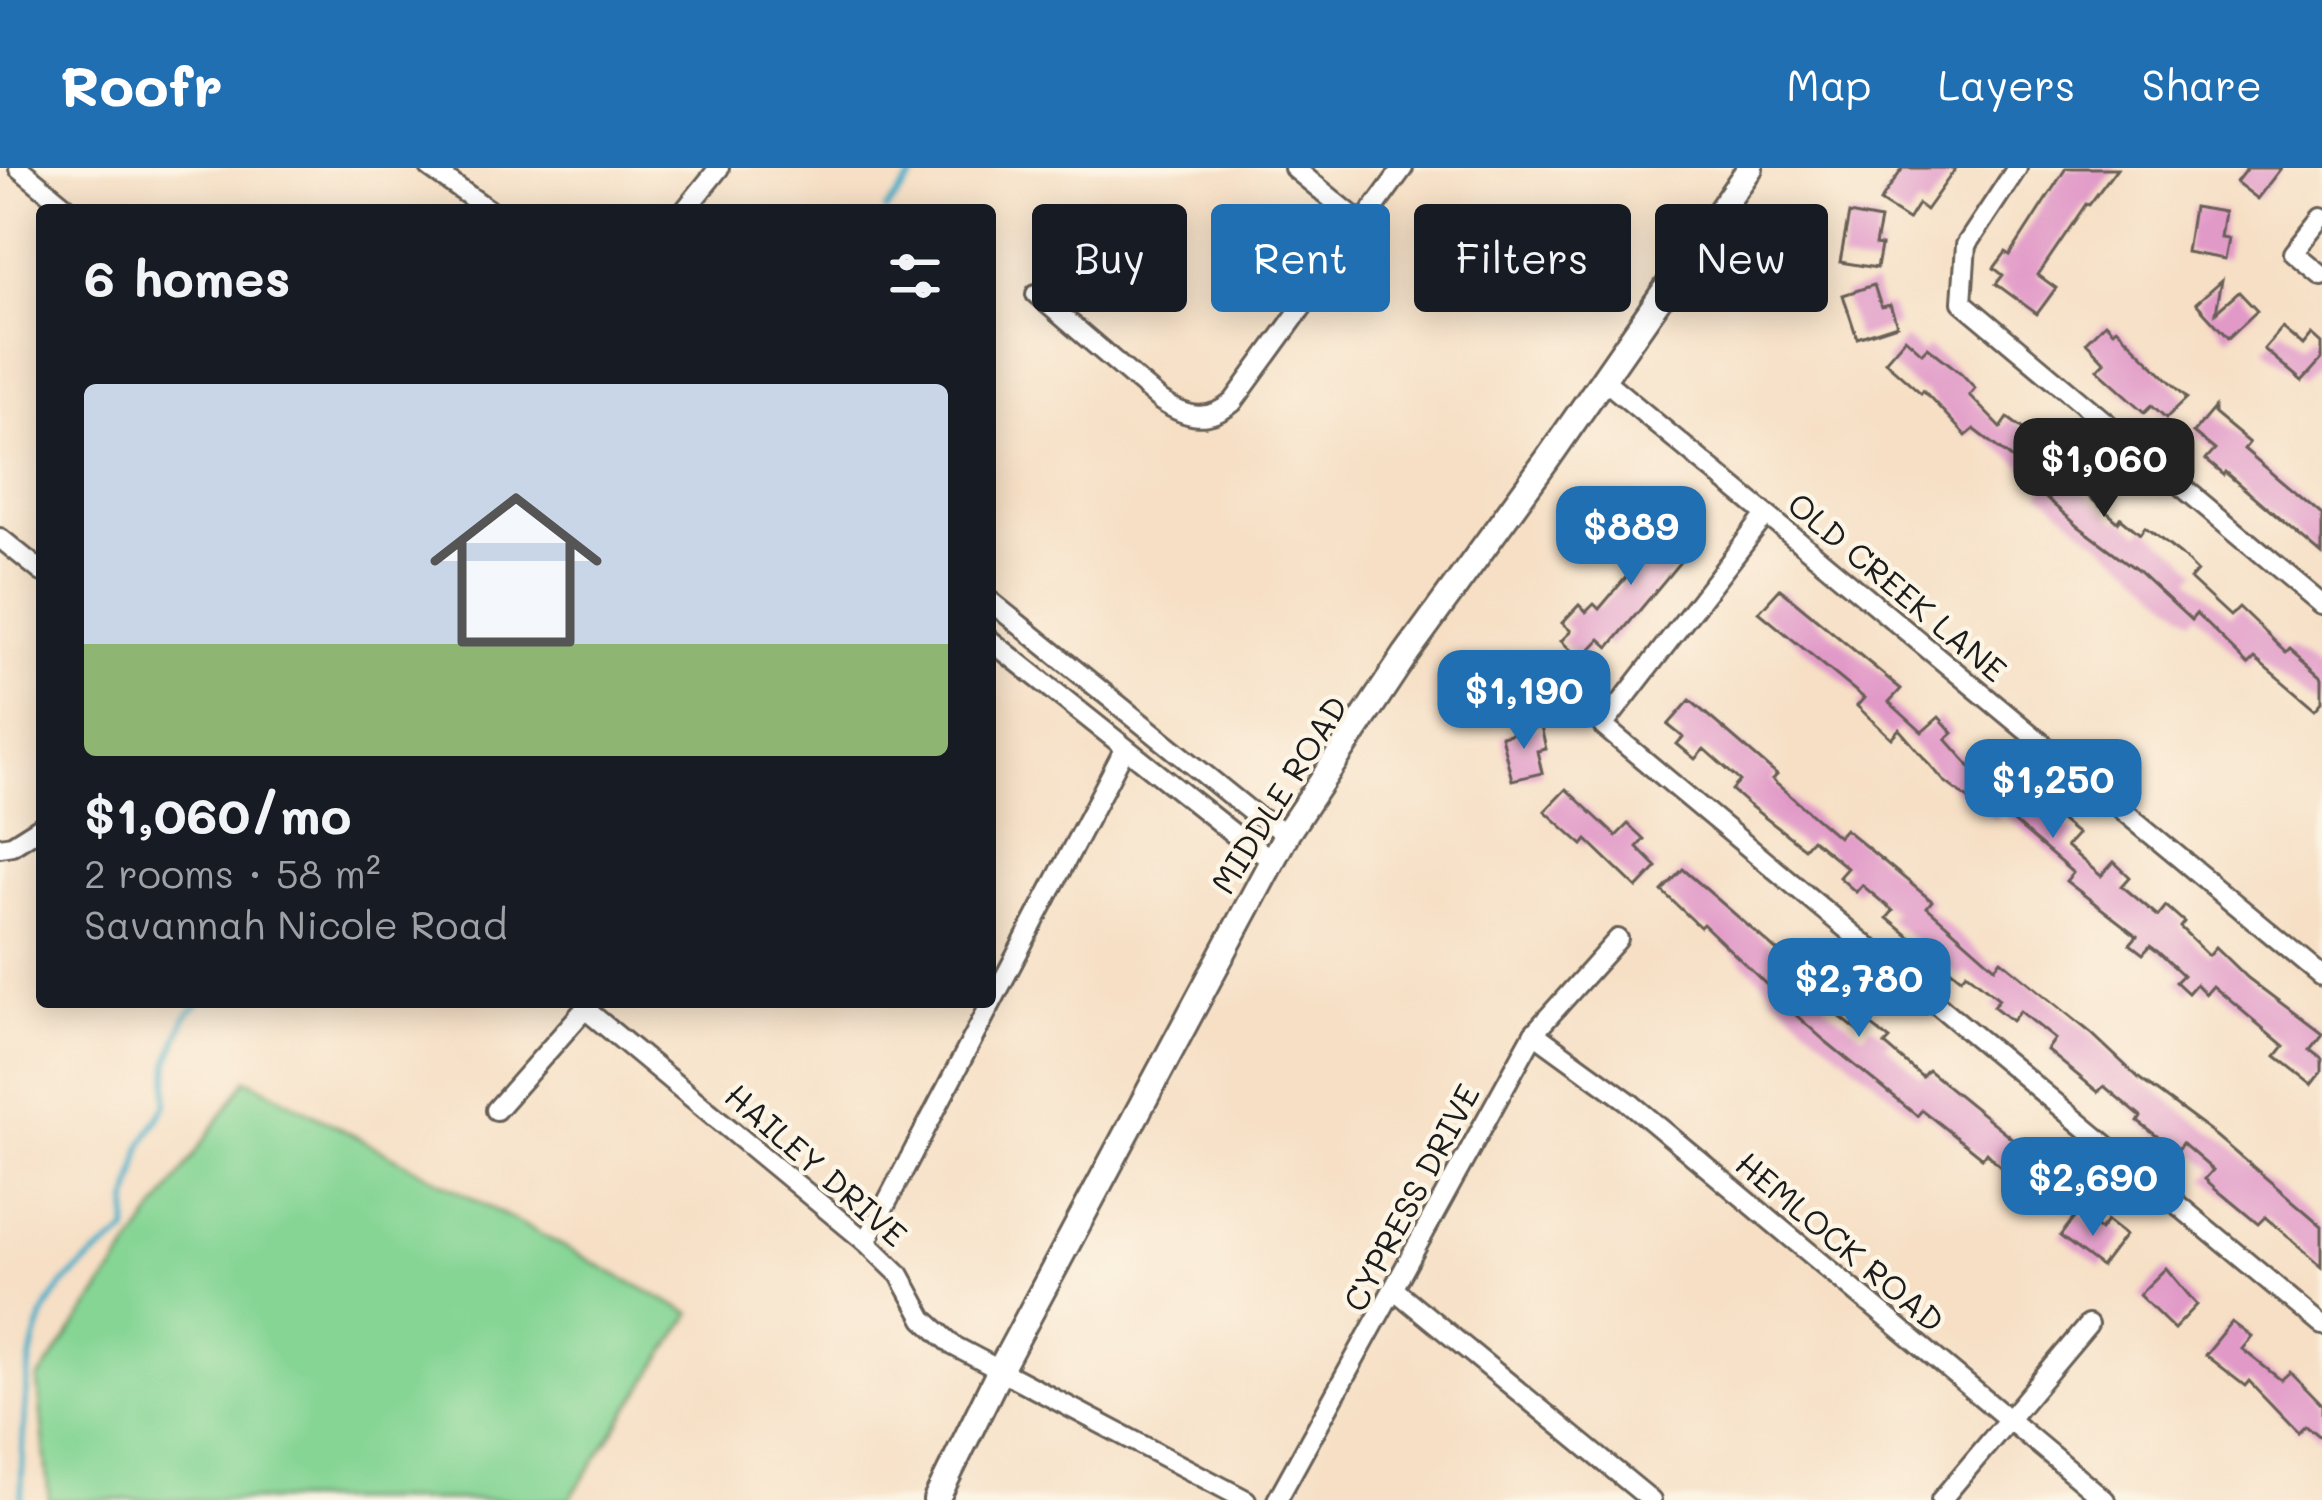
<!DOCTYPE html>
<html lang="en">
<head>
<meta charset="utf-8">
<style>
	:root { --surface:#171b24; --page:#242831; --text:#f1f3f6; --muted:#9ea1a6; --line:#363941; --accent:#1f6fb2 }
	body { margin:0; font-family:Mali,sans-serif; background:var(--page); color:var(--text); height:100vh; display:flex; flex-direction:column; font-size:45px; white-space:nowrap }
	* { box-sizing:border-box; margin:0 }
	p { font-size:39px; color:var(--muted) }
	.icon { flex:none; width:66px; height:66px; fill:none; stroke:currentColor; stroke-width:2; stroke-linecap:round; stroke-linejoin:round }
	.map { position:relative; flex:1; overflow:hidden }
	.side { position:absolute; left:36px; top:36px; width:960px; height:804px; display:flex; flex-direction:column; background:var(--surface); border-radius:12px; box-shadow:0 6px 30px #0003 }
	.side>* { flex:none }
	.guide { position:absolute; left:1032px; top:36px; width:1110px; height:108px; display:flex; gap:24px }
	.price { position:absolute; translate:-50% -102px; padding:0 27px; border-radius:24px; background:var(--accent); color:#fff; font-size:39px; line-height:78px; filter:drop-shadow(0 3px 6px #0008) }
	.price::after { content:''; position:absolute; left:50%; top:72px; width:36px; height:27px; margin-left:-18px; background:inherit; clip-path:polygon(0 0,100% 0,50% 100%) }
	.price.selected { background:#222; color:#fff }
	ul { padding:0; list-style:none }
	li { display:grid; align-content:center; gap:24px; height:636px; padding:0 48px }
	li+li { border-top:3px solid var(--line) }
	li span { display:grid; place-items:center; height:372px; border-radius:12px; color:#555 }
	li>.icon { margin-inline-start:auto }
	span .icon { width:216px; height:216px; fill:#fffc; stroke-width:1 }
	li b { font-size:51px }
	h2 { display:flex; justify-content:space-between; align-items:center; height:144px; padding:0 48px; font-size:51px }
	.tag { padding:0 42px; border-radius:12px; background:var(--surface); box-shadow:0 6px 30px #0003; font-size:42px; line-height:108px }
	.tag.selected { background:var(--accent); color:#fff }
	header { display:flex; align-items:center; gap:72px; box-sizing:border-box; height:168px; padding:0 60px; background:var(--accent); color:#fff }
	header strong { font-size:57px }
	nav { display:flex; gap:66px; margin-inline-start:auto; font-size:42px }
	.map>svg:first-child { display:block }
</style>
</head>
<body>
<header>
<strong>Roofr</strong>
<nav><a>Map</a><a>Layers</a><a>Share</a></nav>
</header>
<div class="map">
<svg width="2322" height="1332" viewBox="0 0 2322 1332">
	<rect width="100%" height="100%" fill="#fcf5e5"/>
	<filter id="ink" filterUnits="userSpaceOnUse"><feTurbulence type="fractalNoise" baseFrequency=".00833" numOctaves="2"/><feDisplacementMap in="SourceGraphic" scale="24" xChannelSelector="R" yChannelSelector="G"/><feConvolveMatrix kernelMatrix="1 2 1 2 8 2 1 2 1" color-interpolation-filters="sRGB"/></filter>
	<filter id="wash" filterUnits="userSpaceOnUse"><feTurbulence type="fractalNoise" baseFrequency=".004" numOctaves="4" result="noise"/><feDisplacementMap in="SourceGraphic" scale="48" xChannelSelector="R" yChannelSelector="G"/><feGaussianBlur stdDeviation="2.7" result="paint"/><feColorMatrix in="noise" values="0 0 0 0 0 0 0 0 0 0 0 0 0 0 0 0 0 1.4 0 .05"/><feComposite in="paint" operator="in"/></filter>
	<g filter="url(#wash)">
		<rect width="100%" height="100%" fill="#f6dfc5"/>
		<!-- grass -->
		<path fill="#86d595" stroke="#517858" stroke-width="3" d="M247,911L691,1146L569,1332H49L38,1212Z"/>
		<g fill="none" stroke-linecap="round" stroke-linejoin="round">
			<!-- stream -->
			<g stroke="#48aec7" stroke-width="6">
				<path d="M886,42L920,0"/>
				<path d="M21,1332C24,1276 22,1200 43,1148C57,1112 98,1086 127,1064L129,1032L142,976L167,936L169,893L185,850L199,834"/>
			</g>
		</g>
		<g id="blocks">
			<!-- building -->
			<g fill="#e199c8">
				<path d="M1903,0H1956L1926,42L1918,36L1908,52L1880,34Z"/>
				<path d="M2066,0H2117L2089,37L2086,36L2038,107L2056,120L2037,146L1996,116L2003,107L1994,100L2006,84L2010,87Z"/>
				<path d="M2247,0H2282L2258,31L2236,14Z"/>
				<path d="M2193,39L2225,44L2221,69L2229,70L2225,91L2186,84Z"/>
				<path d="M1849,46L1880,52L1875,77L1881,78L1877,100L1840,94Z"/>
				<path d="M2222,112L2216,144L2239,124L2257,143L2228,170L2196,135Z"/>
				<path d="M1874,117L1881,139L1890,137L1897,157L1857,170L1843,127Z"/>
				<path d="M2105,155L2113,163L2116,160L2187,230L2166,250L2152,237L2145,244L2097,201L2105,194L2086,174Z"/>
				<path d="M2282,160L2303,178L2312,167L2322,176V191L2302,213L2264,181Z"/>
				<path d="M1905,170L1922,185L1928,179L1961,205L1975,220L1969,227L2001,260L2008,250L2067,294L2086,310L2078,319L2118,354L2121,350L2140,366L2145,359L2181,387L2197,403L2190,411L2230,448L2239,439L2286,484L2290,480L2322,508V533L2315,541L2255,490L2248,497L2196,446L2191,452L2137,402L2078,358L2040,325L2047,317L1974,261L1966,268L1923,222L1921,225L1885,193Z"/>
				<path d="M2214,240V246L2249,275L2244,281L2322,347V387L2225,304L2223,307L2205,292L2214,282L2193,265Z"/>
				<path d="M1671,341L1695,362L1683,376L1690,382L1609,479L1600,471L1581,491L1561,473L1571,463L1562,455L1579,437L1586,444L1594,436L1599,441L1651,380L1642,373Z"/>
				<path d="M1780,421L1901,521L1889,534L1922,564L1939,549L1953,565L1946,571L1977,606L1988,591L2007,606L2001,614L2037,643L2042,637L2077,666L2066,678L2101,708L2114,694L2130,709L2122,718L2158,748L2166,738L2184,754L2180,759L2209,787L2216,779L2248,810L2322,866L2310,881L2322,890V903L2312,916L2276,888L2284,878L2213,818L2206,826L2196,816L2188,825L2176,814L2183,807L2158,784L2150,778L2143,786L2130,776L2137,768L2066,713L2073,705L2001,643L1995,651L1944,613L1899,561L1891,570L1857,538L1864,530L1759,444Z"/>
				<path d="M1533,490L1561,508L1552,522L1560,526L1546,548L1510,525Z"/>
				<path d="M1690,532L1777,607L1772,612L1838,669L1845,661L1932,733L1927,739L1995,799L2001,792L2091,865L2140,911L2217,968L2322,1058V1098L2265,1049L2258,1056L2222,1026L2205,1011L2213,1002L2182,975L2177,983L2138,954L2141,949L2104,918L2098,924L2047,882L2055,871L2020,843L2012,853L1993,838L1999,831L1966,804L1961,810L1905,765L1887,750L1893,743L1862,717L1856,724L1839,709L1847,700L1812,671L1804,680L1749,637L1732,622L1740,613L1704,581L1695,591L1677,576L1683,569L1668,557Z"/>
				<path d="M1541,559L1546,581L1537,583L1542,605L1512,612L1501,568Z"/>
				<path d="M1566,621L1616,668L1628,656L1644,671L1637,679L1657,699L1637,720L1587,672L1583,677L1545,643Z"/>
				<path d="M1683,701L1830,829L1824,836L1863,867L1871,857L1890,872L1885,877L1922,909L1928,902L2018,975L2058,1014L2038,1035L1986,984L1982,990L1922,942L1917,948L1824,872L1770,824L1772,822L1703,756L1700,759L1662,723Z"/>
				<path d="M2078,1045L2100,1062L2107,1053L2125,1067L2101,1099L2060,1068Z"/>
				<path d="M2166,1100L2197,1137L2174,1161L2139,1127Z"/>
				<path d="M2232,1154L2252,1169L2242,1181L2281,1212L2290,1204L2322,1237V1271L2305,1257L2298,1264L2249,1213L2245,1218L2205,1187Z"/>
			</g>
		</g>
	</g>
	<g filter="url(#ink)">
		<use href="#blocks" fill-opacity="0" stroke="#686057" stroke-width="3"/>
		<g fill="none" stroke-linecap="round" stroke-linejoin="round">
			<defs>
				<g id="minor">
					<path d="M19,0L70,42"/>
					<path d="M430,0L489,42"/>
					<path d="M1294,0L1360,54"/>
					<path d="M2017,0L1966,77L1962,134L2322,436"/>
					<path d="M685,42L719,0"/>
					<path d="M2322,50L2294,85L2322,108"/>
					<path d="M1036,126L1161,233C1187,250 1208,255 1233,234L1403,0"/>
					<path d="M1603,211L2322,808"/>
					<path d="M1766,347L1603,558L2322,1157"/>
					<path d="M0,370L42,404"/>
					<path d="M990,433L1256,648L1287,665"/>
					<path d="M990,472L1234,666L1272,691"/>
					<path d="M0,679L12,677L42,658"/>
					<path d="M585,841L866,1074L900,1107L924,1151L954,1178L1246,1332"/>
					<path d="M1534,865L1629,934L2105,1332"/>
					<path d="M496,942L591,834"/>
					<path d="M866,1074L1125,580"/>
					<path d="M1395,1122L1651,1332"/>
					<path d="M1277,1332L1534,865L1618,771"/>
					<path d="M1941,1332L2088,1157"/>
				</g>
				<path id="major" d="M936,1332L1001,1200L1287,665L1406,486L1547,292L1750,0"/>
			</defs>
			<!-- minor casing -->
			<use href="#minor" stroke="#686057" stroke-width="24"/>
			<!-- major casing -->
			<use href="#major" stroke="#686057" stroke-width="30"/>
			<!-- minor -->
			<use href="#minor" stroke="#fff" stroke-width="18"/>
			<!-- major -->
			<use href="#major" stroke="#fff" stroke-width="24"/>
		</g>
	</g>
	<g text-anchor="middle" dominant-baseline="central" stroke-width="9" stroke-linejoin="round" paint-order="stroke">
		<!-- street labels -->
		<g font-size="33" fill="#1c1c1c" stroke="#fcf5e5">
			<text transform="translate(1898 418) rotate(40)">OLD CREEK LANE</text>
			<text transform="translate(1278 626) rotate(-58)">MIDDLE ROAD</text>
			<text transform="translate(817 996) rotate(41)">HAILEY DRIVE</text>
			<text transform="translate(1410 1029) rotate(-62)">CYPRESS DRIVE</text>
			<text transform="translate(1841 1073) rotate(40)">HEMLOCK ROAD</text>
		</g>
	</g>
</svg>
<b class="price selected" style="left:2104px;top:352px">$1,060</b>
<b class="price" style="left:1631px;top:420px">$889</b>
<b class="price" style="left:1524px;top:584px">$1,190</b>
<b class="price" style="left:2053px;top:673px">$1,250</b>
<b class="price" style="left:1859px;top:872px">$2,780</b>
<b class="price" style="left:2093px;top:1071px">$2,690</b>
<div class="guide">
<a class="tag">Buy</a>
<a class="tag selected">Rent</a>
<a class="tag">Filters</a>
<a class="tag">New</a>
</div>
<section class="side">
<h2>6 homes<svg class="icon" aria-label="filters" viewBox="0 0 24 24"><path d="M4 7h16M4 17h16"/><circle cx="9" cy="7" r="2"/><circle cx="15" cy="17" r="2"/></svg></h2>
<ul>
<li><span style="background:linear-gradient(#c9d6e8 70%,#8fb573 0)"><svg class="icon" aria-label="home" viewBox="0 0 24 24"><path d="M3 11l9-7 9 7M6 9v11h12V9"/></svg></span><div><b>$1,060/mo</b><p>2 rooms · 58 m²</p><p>Savannah Nicole Road</p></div></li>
</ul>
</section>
</div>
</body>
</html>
